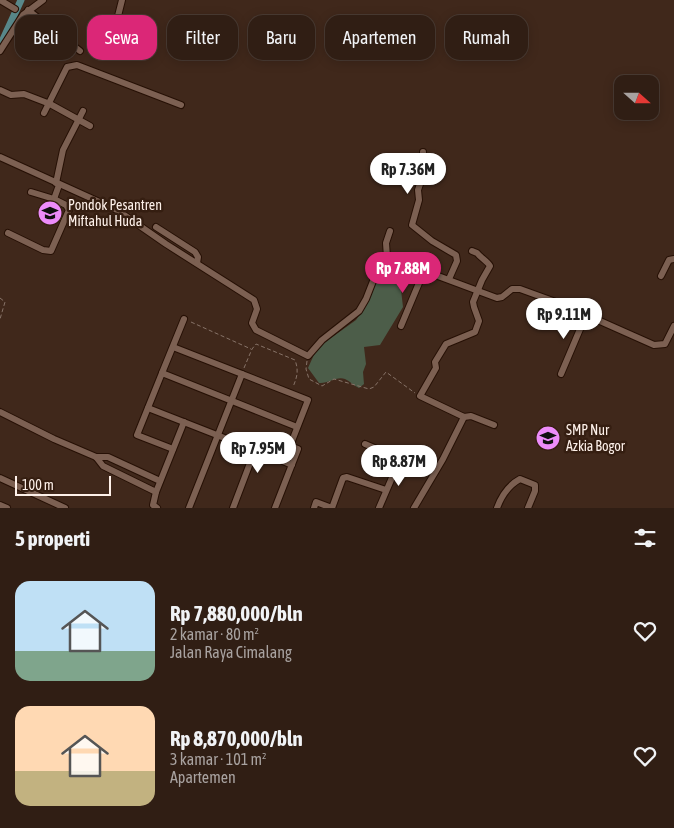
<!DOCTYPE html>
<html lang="id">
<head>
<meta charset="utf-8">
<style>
	:root { --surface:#301e14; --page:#3c2b22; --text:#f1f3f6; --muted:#a8a2a0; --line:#4b3c34; --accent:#db2777 }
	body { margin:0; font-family:"Asap Condensed",sans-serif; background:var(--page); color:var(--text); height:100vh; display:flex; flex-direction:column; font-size:19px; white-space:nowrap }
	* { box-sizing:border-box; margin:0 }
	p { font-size:16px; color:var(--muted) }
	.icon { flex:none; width:28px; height:28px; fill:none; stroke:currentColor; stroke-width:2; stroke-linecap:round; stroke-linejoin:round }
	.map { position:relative; height:508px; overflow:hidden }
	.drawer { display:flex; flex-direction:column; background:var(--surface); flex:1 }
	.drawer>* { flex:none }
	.hud { position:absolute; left:15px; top:15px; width:645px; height:45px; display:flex; gap:10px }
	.needle { width:32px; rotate:111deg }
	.tools { position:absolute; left:614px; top:75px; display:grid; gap:10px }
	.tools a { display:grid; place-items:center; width:45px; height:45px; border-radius:10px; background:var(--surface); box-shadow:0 2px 12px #0003,0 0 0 1px var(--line); font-size:25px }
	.scale { position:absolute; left:15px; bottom:12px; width:96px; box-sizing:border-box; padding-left:5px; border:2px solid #fdf0e9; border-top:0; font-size:14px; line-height:18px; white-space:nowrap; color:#fdf0e9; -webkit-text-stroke:4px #351e11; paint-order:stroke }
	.price { position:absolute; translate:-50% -42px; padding:0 11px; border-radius:18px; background:#fff; color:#222; font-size:16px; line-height:32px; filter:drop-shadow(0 1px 2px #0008) }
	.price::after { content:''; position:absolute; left:50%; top:30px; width:15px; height:11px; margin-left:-8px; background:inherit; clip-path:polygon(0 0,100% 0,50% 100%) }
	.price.selected { background:var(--accent); color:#fff }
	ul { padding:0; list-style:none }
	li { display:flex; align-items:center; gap:15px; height:125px; padding:0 15px }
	li span { display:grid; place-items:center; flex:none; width:140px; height:100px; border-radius:15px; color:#555 }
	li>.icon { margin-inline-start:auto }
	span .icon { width:60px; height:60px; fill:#fffc; stroke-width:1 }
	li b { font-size:21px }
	h2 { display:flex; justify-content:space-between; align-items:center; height:60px; padding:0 15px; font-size:21px }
	.chip { padding:0 18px; border-radius:15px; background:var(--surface); box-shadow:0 2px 12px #0003,0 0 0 1px var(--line); font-size:18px; line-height:45px }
	.chip.selected { background:var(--accent); color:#fff }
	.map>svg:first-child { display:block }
</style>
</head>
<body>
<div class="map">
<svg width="674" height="508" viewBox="0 0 674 508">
	<rect width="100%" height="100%" fill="#40281b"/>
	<!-- green -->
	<path fill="#4c5d49" d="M383,272L400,281L403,307L380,345L364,347L366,364L363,372L364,384L359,388C354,386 350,381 345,379C336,376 328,384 319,383L308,368L317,348L356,320L367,304L378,274Z"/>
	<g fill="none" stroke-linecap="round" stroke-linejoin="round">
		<!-- canal -->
		<path stroke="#59888a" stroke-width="7" d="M0,46L21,0"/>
		<defs>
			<g id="minor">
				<path d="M0,0L15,9"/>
				<path d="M28,10L80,51"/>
				<path d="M112,26L118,16L122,0"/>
				<path d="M0,51L23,15L43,0"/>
				<path d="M0,90L11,95L24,94L50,104L90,126"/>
				<path d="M44,113L67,67L77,65L181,105"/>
				<path d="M423,152V175L418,190L419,200L412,225L432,241L456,255L457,261L449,279"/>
				<path d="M0,157L117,210L166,244L254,300L257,309L252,323L256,330L308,356L322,340L359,311L366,299L375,276L387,257L497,298L502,297L512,289H520L564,305L654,345L665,344L674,326"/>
				<path d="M56,183L63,150L83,111"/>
				<path d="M31,192L54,199"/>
				<path d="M156,227L195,252L198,257L197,263"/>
				<path d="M8,233L43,250L51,251L69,210L66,205L54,199L59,185"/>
				<path d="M472,251L477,253C481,258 488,262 490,266L482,280L473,302L474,307L479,321L475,332L446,344L435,362L436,368L420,396L464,417L471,416L494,425"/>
				<path d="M387,257L386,243L390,231"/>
				<path d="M661,276L669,260L674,259"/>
				<path d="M401,326L424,271"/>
				<path d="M173,347L242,374"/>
				<path d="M162,373L184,319"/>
				<path d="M561,374L586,315"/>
				<path d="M148,408L283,461"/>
				<path d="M0,412L54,439L96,457"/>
				<path d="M365,444L400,459L379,508"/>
				<path d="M173,449L137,435L162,373L297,427"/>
				<path d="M0,478L65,508"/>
				<path d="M156,492L103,466L96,457H108L160,481"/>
				<path d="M0,505L7,508"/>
				<path d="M157,508L153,505L156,492L184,422"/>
				<path d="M189,508L242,374L308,400L290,446"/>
				<path d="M233,508L255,450"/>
				<path d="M275,508L298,449L290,446L283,461L292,465"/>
				<path d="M314,508L316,502L332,508"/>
				<path d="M332,508L343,478L347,477L386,490"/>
				<path d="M414,508L443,459L464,417"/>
				<path d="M497,508C501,497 509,485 520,479L535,485V491L528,508"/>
			</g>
		</defs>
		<!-- minor casing -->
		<use href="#minor" stroke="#261005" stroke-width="8"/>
		<!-- path -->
		<g stroke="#877368" stroke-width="1" stroke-dasharray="4 2.5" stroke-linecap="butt">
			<path d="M0,298L5,302L0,319"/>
			<path d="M191,322L251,349"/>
			<path d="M307,361L306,369L309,379L322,386L334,379L369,389L374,387L386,372L415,393"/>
			<path d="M244,368L252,349L256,344L295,360C299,371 297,377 293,387"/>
		</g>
		<!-- minor -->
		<use href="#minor" stroke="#7c6052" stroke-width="6"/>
	</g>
	<!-- icons -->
	<defs>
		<symbol id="school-disc" viewBox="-11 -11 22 22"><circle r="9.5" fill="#ed8cfa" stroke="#351e11"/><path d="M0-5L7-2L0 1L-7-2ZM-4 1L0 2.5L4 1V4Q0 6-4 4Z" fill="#111"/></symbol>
	</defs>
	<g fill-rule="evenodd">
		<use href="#school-disc" x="36" y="199" width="28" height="28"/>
		<use href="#school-disc" x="534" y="424" width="28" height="28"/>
	</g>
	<g text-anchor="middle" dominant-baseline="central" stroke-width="5" stroke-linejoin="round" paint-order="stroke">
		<!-- poi labels -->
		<g font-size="14" fill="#fdf0e9" stroke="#351e11" text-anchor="start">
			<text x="68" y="205">Pondok Pesantren<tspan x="68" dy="16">Miftahul Huda</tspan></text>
			<text x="566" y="430">SMP Nur<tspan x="566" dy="16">Azkia Bogor</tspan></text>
		</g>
	</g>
</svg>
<div class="tools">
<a><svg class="needle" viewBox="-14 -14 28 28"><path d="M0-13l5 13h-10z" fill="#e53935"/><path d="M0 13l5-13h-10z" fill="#a8a2a0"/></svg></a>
</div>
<div class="scale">100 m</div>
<b class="price" style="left:408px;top:195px">Rp 7.36M</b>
<b class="price selected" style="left:403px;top:294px">Rp 7.88M</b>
<b class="price" style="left:564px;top:340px">Rp 9.11M</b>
<b class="price" style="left:258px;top:474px">Rp 7.95M</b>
<b class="price" style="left:399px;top:487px">Rp 8.87M</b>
<div class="hud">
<a class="chip">Beli</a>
<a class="chip selected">Sewa</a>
<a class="chip">Filter</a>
<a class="chip">Baru</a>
<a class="chip">Apartemen</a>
<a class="chip">Rumah</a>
</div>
</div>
<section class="drawer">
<h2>5 properti<svg class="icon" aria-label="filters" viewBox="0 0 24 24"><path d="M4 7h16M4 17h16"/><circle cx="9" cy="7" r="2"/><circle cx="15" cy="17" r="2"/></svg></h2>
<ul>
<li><span style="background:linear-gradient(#bfe0f5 70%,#7fa58c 0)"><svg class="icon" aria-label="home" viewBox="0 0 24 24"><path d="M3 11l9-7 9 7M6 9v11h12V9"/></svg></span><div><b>Rp 7,880,000/bln</b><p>2 kamar · 80 m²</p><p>Jalan Raya Cimalang</p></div><svg class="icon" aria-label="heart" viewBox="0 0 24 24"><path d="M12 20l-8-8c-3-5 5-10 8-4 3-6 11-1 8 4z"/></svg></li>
<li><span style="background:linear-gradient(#ffd9b3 65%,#c2b280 0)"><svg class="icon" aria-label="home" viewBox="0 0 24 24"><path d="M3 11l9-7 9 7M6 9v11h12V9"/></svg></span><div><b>Rp 8,870,000/bln</b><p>3 kamar · 101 m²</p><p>Apartemen</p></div><svg class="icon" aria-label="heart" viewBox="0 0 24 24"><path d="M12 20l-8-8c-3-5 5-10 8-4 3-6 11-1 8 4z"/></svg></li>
</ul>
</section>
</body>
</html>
